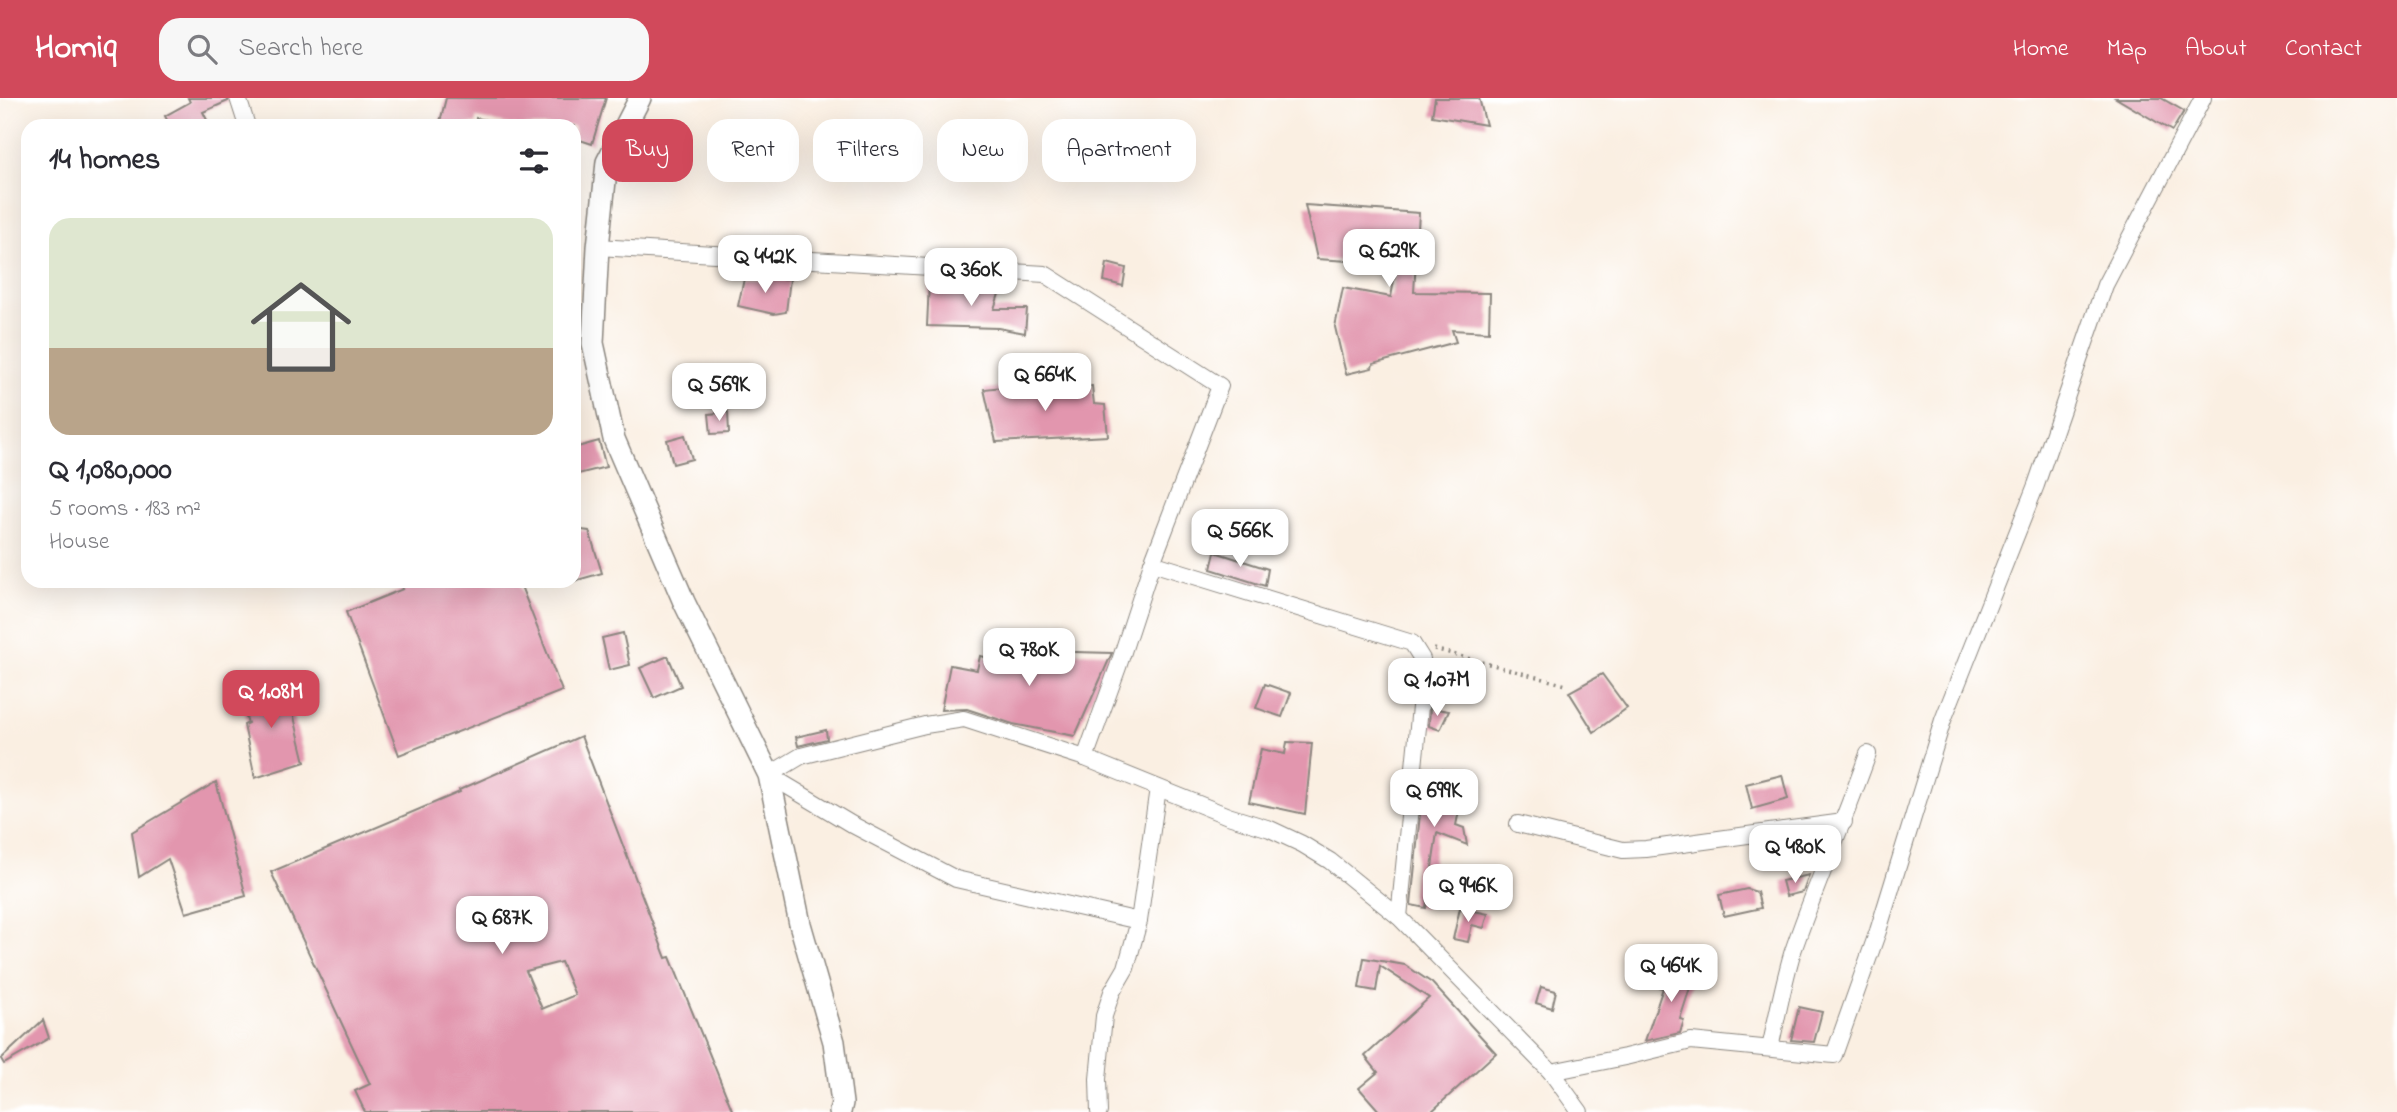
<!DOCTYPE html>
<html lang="en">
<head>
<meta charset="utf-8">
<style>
	:root { --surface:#fff; --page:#f7f7f7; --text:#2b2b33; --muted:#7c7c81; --accent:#d1495b }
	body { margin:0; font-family:"Indie Flower",sans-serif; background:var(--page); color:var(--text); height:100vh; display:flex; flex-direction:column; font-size:26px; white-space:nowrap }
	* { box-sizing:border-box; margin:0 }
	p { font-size:23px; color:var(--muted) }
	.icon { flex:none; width:38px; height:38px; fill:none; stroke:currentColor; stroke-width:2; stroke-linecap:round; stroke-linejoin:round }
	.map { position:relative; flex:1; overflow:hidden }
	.side { position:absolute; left:21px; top:21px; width:560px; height:469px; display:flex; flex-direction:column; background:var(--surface); border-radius:21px; box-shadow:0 7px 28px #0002 }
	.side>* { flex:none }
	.banner { position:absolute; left:602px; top:21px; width:665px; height:63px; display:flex; gap:14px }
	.price { position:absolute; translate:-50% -60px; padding:0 16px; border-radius:14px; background:#fff; color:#222; font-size:23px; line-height:46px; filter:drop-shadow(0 2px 4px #0008) }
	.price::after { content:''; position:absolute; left:50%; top:42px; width:21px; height:16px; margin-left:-10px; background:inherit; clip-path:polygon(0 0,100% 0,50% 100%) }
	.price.on { background:var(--accent); color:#fff }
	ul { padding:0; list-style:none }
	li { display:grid; align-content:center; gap:14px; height:371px; padding:0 28px }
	li span { display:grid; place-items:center; height:217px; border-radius:21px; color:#555 }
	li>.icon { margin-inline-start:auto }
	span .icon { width:126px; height:126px; fill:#fffc; stroke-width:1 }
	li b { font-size:30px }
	h2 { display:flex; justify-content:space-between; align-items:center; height:84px; padding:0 28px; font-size:30px }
	.chip { padding:0 24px; border-radius:21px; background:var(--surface); box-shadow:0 7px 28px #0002; font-size:24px; line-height:63px }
	.chip.on { background:var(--accent); color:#fff }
	header { display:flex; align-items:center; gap:42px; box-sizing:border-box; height:98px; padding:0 35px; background:var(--accent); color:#fff }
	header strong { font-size:33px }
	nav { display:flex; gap:38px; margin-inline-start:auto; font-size:24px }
	.search { width:490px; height:63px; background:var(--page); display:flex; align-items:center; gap:18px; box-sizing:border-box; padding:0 24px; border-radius:21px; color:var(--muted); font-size:26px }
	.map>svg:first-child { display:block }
</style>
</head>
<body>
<header>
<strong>Homiq</strong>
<div class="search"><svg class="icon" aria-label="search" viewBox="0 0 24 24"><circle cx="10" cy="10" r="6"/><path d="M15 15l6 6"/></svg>Search here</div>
<nav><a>Home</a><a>Map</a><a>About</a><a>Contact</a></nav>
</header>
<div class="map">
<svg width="2397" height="1014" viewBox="0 0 2397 1014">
	<rect width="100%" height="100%" fill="#fff"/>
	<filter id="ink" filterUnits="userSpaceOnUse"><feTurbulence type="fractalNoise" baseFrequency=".0143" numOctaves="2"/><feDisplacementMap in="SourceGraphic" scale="14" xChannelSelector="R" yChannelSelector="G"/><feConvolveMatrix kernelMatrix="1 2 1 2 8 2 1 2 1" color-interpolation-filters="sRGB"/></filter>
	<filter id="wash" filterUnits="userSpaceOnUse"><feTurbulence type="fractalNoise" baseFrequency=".00686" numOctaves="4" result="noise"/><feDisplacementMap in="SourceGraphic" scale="28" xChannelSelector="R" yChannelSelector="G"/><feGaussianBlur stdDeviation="1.57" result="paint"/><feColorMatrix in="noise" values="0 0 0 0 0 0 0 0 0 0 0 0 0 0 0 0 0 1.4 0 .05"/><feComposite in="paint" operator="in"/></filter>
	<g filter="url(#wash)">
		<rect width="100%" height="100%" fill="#faefe2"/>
		<g id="blocks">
			<!-- building -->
			<g fill="#e296ae" fill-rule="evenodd">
				<path d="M188,0H228V3L203,14L210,28H170L165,18L190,4Z"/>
				<path d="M446,0H606L592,46L574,40V28H517L476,20V26L439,28Z"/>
				<path d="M1435,0H1479L1486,27L1432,18Z"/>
				<path d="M2116,0H2161L2184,13L2172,33Z"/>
				<path d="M1305,107L1419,115L1414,194L1490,195L1489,234L1452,232L1456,244L1373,266L1372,270L1346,276L1335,229L1343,190L1391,199L1397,166L1317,161Z"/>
				<path d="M1107,165L1126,170L1123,188L1104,183Z"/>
				<path d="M744,181H790L786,214L774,216L738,208Z"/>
				<path d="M929,185L1002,187L994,211H1027L1025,235L998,230L927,228Z"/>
				<path d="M1021,287L1092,288L1094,306L1105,307L1108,338L996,344L984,291Z"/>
				<path d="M728,314L729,335L711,336L709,316Z"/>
				<path d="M685,337L692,361L673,366L667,342Z"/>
				<path d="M599,343L606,369L574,377V350Z"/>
				<path d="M574,431L589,433L602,475L574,483Z"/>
				<path d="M1215,454L1268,471L1265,488L1211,471Z"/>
				<path d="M395,483H519L562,593L399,657L346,514L403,491Z"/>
				<path d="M623,535L630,567L609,572L602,540Z"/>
				<path d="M997,552L1112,555L1075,638L1013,626L967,611L941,612L950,567L977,572L980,558L995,561Z"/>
				<path d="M668,558L681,588L654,600L640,570Z"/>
				<path d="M1602,576L1627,610L1594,634L1569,594Z"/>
				<path d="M286,586L305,664L255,680L244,627L248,625L238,596Z"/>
				<path d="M1265,586L1291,595L1282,619L1256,610Z"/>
				<path d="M1430,610L1449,613L1440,632L1429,628Z"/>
				<path d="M826,632L827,641L798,648L796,639Z"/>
				<path d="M581,638L666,860L670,859L733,1014H365L355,993L370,986L271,774L460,694L459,692ZM561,864L575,897L542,911L526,873Z"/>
				<path d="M1287,644L1312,645L1305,716L1249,704L1261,651L1285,656Z"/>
				<path d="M1440,671L1457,676L1447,710L1459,713L1456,727L1464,730L1467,747L1437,735L1426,810L1411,807L1420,716L1424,707L1421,706L1424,674Z"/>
				<path d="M1782,677L1788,701L1752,711L1746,686Z"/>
				<path d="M216,684L246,798L186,815L168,761L139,779L132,734Z"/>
				<path d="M1809,777L1803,794L1786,798L1782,783Z"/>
				<path d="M1747,791L1757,794L1761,810L1724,818L1719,797Z"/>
				<path d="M1460,810L1488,816L1484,830L1472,827L1468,844L1453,841Z"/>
				<path d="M1364,860L1405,867L1432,885L1496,955L1431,1014H1380L1359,990L1378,974L1365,958L1429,900L1380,868L1376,893L1359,890Z"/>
				<path d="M1696,871L1680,921L1684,922L1680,935L1645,943L1663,890L1659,889L1665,872Z"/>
				<path d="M1541,889L1556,893L1552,910L1536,905Z"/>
				<path d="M1799,909L1822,914L1814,944L1791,942Z"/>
				<path d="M43,922L49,940L4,966L1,961Z"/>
			</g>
		</g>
	</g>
	<g filter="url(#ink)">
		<use href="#blocks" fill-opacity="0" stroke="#8b867f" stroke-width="2"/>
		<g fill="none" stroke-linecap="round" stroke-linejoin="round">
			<defs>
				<g id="minor">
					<path d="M238,0L247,28"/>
					<path d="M598,149L1045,176L1220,288L1152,465L1118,569L1085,660"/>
					<path d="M1152,465L1412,545L1422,561L1423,579L1399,819"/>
					<path d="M1158,690L1139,823L956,781L851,726L769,677L801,658L925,627L964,621L1085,660L1228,718L1270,731L1302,746L1330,763L1399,819L1551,974L1580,1014"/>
					<path d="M1518,726L1623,752L1646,751L1784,732C1803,741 1814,750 1825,767"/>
					<path d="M1784,732L1844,724"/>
					<path d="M1770,950C1777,919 1783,887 1792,856C1815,788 1844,724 1868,656"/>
					<path d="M1551,974L1625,959L1691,943L1834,957L1878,833L1943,622L2036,387L2105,187L2203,0"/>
					<path d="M1099,1014L1098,981L1104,918L1112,894L1126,870L1139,823"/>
				</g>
				<path id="tertiary" d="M640,0L607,64L598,149L593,245L614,341L684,504L769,677L800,826L834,944L842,1005L840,1014"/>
			</defs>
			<!-- minor casing -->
			<use href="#minor" stroke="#8b867f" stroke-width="18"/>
			<!-- tertiary casing -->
			<use href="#tertiary" stroke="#8b867f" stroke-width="24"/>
			<!-- path -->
			<path stroke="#8b867f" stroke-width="3.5" stroke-dasharray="2 5" stroke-linecap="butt" d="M1434,551L1566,587"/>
			<!-- minor -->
			<use href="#minor" stroke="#fff" stroke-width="16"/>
			<!-- tertiary -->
			<use href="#tertiary" stroke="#fff" stroke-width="21"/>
		</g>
	</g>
</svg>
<b class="price" style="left:1389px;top:191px">Q 629K</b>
<b class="price" style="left:765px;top:197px">Q 442K</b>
<b class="price" style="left:971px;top:210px">Q 360K</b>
<b class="price" style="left:1045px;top:315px">Q 664K</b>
<b class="price" style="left:719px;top:325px">Q 569K</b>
<b class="price" style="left:1240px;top:471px">Q 566K</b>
<b class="price" style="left:1029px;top:590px">Q 780K</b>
<b class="price" style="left:1437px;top:620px">Q 1.07M</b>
<b class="price on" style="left:271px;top:632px">Q 1.08M</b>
<b class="price" style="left:1434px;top:731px">Q 699K</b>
<b class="price" style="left:1795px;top:787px">Q 480K</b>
<b class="price" style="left:1468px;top:826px">Q 946K</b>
<b class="price" style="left:502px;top:858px">Q 687K</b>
<b class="price" style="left:1671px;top:906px">Q 464K</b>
<div class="banner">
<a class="chip on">Buy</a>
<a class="chip">Rent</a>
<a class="chip">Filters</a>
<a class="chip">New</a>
<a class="chip">Apartment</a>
</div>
<section class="side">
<h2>14 homes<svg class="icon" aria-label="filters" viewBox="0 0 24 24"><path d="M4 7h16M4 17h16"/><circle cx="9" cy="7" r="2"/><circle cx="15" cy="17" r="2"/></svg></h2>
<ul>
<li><span style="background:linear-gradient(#dfe7d0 60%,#b9a48a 0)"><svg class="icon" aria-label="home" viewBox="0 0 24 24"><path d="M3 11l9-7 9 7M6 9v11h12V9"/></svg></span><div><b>Q 1,080,000</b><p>5 rooms · 183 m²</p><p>House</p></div></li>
</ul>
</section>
</div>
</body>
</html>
